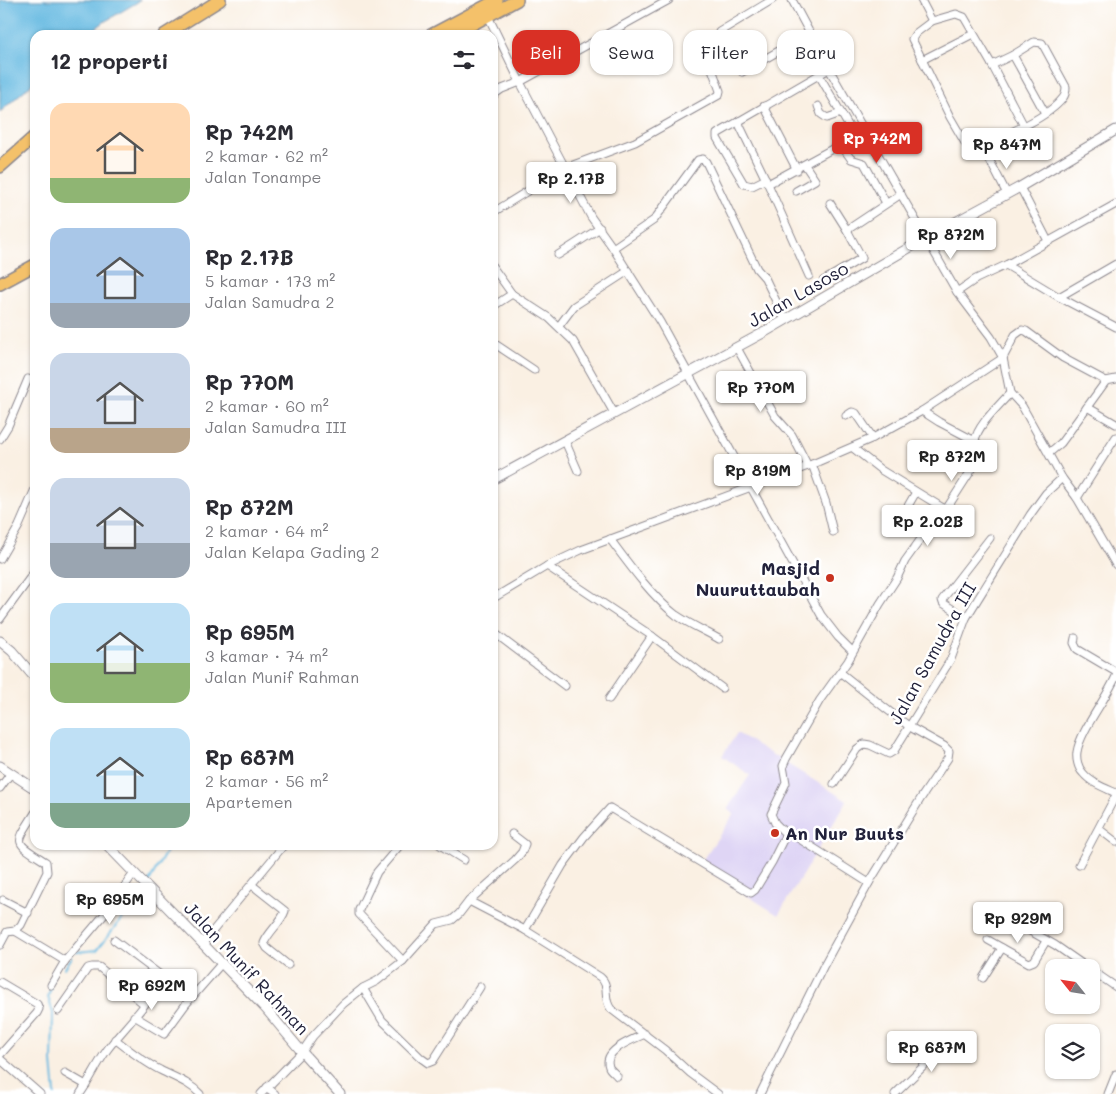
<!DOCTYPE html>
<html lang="id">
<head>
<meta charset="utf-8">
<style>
	:root { --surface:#fff; --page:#f7f7f7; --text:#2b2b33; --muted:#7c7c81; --accent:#d93025 }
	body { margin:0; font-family:Mali,sans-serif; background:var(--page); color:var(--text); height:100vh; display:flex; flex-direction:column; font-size:19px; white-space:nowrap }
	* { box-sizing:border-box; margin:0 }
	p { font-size:16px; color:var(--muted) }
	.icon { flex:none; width:28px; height:28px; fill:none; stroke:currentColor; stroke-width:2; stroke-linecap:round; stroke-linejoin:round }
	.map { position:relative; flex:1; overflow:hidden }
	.details { position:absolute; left:30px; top:30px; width:468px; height:820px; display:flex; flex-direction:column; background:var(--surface); border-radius:15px; box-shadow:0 1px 4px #0004 }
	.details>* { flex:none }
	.guide { position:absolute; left:512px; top:30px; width:475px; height:45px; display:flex; gap:10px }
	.needle { width:32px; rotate:300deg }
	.fabs { position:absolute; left:1045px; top:959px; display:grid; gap:10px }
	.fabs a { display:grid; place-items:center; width:55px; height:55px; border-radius:10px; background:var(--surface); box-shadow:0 1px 4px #0004; font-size:25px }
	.price { position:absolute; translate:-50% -42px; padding:0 11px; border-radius:5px; background:#fff; color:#222; font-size:16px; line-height:32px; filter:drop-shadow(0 1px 2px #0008) }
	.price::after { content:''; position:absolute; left:50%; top:30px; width:15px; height:11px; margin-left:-8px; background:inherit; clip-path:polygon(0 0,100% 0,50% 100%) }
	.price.active { background:var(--accent); color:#fff }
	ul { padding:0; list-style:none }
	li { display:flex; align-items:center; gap:15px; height:125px; padding:0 20px }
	li span { display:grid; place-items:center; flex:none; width:140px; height:100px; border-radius:15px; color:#555 }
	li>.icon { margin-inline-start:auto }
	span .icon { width:60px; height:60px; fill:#fffc; stroke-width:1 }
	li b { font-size:21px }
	h2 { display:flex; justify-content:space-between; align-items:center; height:60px; padding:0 20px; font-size:21px }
	.chip { padding:0 18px; border-radius:15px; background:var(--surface); box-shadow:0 1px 4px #0004; font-size:18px; line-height:45px }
	.chip.active { background:var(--accent); color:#fff }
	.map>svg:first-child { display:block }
</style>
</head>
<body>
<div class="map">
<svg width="1116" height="1094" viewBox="0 0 1116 1094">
	<rect width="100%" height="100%" fill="#fff"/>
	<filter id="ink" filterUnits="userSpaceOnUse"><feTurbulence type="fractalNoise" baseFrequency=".02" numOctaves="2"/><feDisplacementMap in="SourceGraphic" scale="10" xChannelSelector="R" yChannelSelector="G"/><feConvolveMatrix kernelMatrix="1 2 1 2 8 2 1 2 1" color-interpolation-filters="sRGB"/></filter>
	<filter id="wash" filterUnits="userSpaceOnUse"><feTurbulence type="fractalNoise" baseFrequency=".0096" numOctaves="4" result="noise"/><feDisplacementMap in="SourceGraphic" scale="20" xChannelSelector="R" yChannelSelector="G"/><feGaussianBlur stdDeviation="1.12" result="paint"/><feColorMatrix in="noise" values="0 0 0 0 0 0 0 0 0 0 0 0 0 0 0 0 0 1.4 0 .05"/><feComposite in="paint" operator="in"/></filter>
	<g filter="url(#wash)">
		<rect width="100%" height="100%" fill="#faf0e3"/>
		<!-- built -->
		<path fill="#dfd5f5" d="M737,733L833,792L847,801L778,915L699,865L734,814L727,809L750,775L722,756Z"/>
		<!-- water -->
		<path fill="#65b9e1" stroke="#446e8e" d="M0,0H141L104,22L87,35H35V81L0,112Z"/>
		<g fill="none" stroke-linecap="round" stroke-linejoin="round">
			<!-- stream -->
			<g stroke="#65b9e1" stroke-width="2">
				<path d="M148,883L170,845"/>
				<path d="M77,952L97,950L144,890"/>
				<path d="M65,968L72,957"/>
				<path d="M51,988L48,997L53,1013L52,1062L55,1094"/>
			</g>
		</g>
	</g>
	<g filter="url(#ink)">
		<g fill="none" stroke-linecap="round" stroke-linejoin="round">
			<defs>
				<g id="minor">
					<path d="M792,0L829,69L957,292"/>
					<path d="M921,0L932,21L956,14L964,17L992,65L1024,126"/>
					<path d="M488,16L520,82L591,217L613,248L660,322L821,615L838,637L852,651"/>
					<path d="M932,21L916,33L912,39L950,117L968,148L972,149C998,138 1046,120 1063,98C1066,94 1066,91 1066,87L1042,43L1034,42L1013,55L992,65"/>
					<path d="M1013,55L1045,113"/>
					<path d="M922,60L973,34"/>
					<path d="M742,72L810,33"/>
					<path d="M819,75L855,137"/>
					<path d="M492,96L502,89L520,82L669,0"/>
					<path d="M764,106L797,170"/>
					<path d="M818,106L821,114L827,118L841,113"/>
					<path d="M739,121L740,126L768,184L809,276"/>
					<path d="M841,145L851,159L864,163L886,203"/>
					<path d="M987,155L1007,194"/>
					<path d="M766,179L752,186L744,184L717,138V134L829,69"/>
					<path d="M768,184L865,131"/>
					<path d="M1020,187L1048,241"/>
					<path d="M796,191L815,180L805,165"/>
					<path d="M830,203L847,230L901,194"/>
					<path d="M1116,204L1006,265L976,279L957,292L991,337L1003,358L1010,393L1022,406L1062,478L1077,498L1116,565"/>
					<path d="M492,213L565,168L635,142L719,95L720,91L712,69L718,51L719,32L772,0"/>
					<path d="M613,248L654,220L698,160L703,159L706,162L757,269L765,278L785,320"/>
					<path d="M558,255L600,228"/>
					<path d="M1006,265L1059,297L1116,327"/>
					<path d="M492,266L512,294L549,318L573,341L614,413"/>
					<path d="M823,281L862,258L847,230"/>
					<path d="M1059,297L1116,264"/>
					<path d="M492,307L512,294"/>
					<path d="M559,326L574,306L628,271"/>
					<path d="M492,342L534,370"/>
					<path d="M737,348L775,416L792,435L808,466"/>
					<path d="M1087,407L1116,424"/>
					<path d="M922,411L939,422L975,441"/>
					<path d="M846,416L852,412L856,413L873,438"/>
					<path d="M0,439L8,426L28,379"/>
					<path d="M565,441L578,471"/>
					<path d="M853,448L881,470L943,508H947L983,452L984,449L975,441C977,425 1000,405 1010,393"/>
					<path d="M1049,453L1061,443L1106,381L1116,379"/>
					<path d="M812,464L826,503L833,532"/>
					<path d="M1077,498L1116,437"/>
					<path d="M897,525L916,492"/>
					<path d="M610,539C627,562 653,598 676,615C689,624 705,631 719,639"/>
					<path d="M0,559L19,526L35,489"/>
					<path d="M547,566L652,636L722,688"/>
					<path d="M492,599L547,566L581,550L808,466L873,438L922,411L1003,358L1015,335L1022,330L1026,331L1063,358L1106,381"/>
					<path d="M966,618L943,603L942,600L990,538"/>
					<path d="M0,619L35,571"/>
					<path d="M492,631L565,686"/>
					<path d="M1075,638L1074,643L1077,649L1116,672"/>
					<path d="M1116,676C1107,698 1080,731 1077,752C1076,759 1078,768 1083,773C1091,783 1105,788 1116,793"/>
					<path d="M609,699L652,636"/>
					<path d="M834,784L857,749L864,744L870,745L889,754L894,751L951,659L966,618L1030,515L1046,493L1062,478"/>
					<path d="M0,788L11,773"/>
					<path d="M1099,829L1116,842"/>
					<path d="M786,834L775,823L771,814L786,783L783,766L786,759L820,700L848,661L880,604L897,578L905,561L943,508"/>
					<path d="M400,845L377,872L359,910V914L403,961"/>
					<path d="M440,845L464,860"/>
					<path d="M1079,865L1116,795"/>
					<path d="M252,885L285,911C281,923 269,931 264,943L267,948L288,965"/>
					<path d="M3,900L28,913"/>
					<path d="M469,901L525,930L600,977C611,986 602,998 611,1009L665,1050L690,1073L718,1094"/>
					<path d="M1009,919L1055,945L1088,968"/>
					<path d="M525,930L563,865L584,837L610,808L751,893L755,890L772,862L786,834L790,833L869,883"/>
					<path d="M15,931L65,961"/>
					<path d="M988,940L1029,963L1034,961L1046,941"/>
					<path d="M202,944L284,845"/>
					<path d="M0,945L7,932L15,931L21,925L47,872L46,862C13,841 15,845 35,813"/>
					<path d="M1091,970L1116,987"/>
					<path d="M983,978L1002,948"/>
					<path d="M0,982L37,1004L39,1009L37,1013L0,1055"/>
					<path d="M51,985L65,961L104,915L134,873"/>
					<path d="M363,988L382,1020L421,1058L428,1063L433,1061L480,987"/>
					<path d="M58,1011L88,968L92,967H99L144,1004"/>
					<path d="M134,1016L164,1034L186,1004L221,964"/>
					<path d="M115,1039C129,1050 144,1062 160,1070C175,1078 189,1082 200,1094"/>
					<path d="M0,1059L40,1094"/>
					<path d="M65,1073L86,1085"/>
					<path d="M617,1076C615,1073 610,1070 609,1067C602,1050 634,1039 645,1034"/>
					<path d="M267,1087L275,1094"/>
					<path d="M80,1094C90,1080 97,1064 107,1050C120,1031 160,995 159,974L114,940"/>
					<path d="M261,1094L302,1052L313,1036L343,1004L363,988L377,981L403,961L436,924L452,920L459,914L469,901L515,860L522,852L525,844L512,834"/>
					<path d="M760,1094L824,965L869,883L921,798L948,758L949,751L944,746L910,727L885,708L841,673"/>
					<path d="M895,1094L930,1060L943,1050L951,1040"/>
					<path d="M1108,1094L1116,1074"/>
				</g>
				<g id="tertiary">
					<path d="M492,480L763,333L926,238L1020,187L1116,130"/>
					<path d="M0,641L12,651L35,678"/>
					<path d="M0,766L35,789"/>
					<path d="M107,845L266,1009L302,1052L340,1094"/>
				</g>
				<g id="primary">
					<path d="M164,35L220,0"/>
					<path d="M0,167L35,136"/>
				</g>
				<g id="trunk">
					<path d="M431,35L497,0"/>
					<path d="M453,35L517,0"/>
					<path d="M0,284L35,265"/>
				</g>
			</defs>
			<!-- minor casing -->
			<use href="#minor" stroke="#8e898f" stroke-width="9"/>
			<!-- tertiary casing -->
			<use href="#tertiary" stroke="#8e898f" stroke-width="11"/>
			<!-- primary casing -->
			<use href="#primary" stroke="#8e898f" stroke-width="14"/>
			<!-- trunk casing -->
			<use href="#trunk" stroke="#8e898f" stroke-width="14"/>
			<!-- minor -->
			<use href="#minor" stroke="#fff" stroke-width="7"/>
			<!-- tertiary -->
			<use href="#tertiary" stroke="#fff" stroke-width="9"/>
			<!-- primary -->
			<use href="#primary" stroke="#f4c16a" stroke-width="11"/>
			<!-- trunk -->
			<use href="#trunk" stroke="#f4c16a" stroke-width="11"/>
		</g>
	</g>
	<!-- markers -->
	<g fill="#c8321e" stroke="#fff" stroke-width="2">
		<circle cx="830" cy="578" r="5"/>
		<circle cx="775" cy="833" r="5"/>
	</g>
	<g text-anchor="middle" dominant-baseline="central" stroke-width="5" stroke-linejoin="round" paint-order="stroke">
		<!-- street labels -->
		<g font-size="18" fill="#22223b" stroke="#fff">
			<text transform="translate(798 294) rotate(-30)">Jalan Lasoso</text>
			<text transform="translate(932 653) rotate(-61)">Jalan Samudra III</text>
			<text transform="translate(247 968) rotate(47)">Jalan Munif Rahman</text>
		</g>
		<!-- poi labels -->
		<g font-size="18" font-weight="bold" fill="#22223b" stroke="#fff" text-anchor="end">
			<text x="820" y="568">Masjid<tspan x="820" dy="21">Nuuruttaubah</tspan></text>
			<text x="785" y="833" text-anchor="start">An Nur Buuts</text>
		</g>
	</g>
</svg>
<div class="fabs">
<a><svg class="needle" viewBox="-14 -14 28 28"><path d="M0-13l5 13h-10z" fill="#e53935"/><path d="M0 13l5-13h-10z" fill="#7c7c81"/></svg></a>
<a><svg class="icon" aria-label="layers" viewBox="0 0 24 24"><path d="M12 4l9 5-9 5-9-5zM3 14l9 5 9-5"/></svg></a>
</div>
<b class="price active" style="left:877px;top:164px">Rp 742M</b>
<b class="price" style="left:1007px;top:170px">Rp 847M</b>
<b class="price" style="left:571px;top:204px">Rp 2.17B</b>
<b class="price" style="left:951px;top:260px">Rp 872M</b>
<b class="price" style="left:761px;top:413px">Rp 770M</b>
<b class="price" style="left:952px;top:482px">Rp 872M</b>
<b class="price" style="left:758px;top:496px">Rp 819M</b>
<b class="price" style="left:928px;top:547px">Rp 2.02B</b>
<b class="price" style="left:110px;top:925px">Rp 695M</b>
<b class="price" style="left:1018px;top:944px">Rp 929M</b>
<b class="price" style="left:152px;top:1011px">Rp 692M</b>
<b class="price" style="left:932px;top:1073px">Rp 687M</b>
<div class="guide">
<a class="chip active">Beli</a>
<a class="chip">Sewa</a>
<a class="chip">Filter</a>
<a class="chip">Baru</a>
</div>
<section class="details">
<h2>12 properti<svg class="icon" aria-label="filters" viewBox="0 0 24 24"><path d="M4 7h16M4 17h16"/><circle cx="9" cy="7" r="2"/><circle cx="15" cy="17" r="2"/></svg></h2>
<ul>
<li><span style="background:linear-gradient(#ffd9b3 75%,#8fb573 0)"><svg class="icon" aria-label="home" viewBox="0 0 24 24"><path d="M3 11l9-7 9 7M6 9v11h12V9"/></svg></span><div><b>Rp 742M</b><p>2 kamar · 62 m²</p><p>Jalan Tonampe</p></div></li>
<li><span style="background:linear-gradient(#a9c7e8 75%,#9aa5b1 0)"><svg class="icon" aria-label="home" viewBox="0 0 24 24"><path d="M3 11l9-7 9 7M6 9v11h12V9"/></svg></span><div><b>Rp 2.17B</b><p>5 kamar · 173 m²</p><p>Jalan Samudra 2</p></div></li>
<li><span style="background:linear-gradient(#c9d6e8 75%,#b9a48a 0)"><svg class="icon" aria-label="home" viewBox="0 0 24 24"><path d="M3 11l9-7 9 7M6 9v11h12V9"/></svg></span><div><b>Rp 770M</b><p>2 kamar · 60 m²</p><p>Jalan Samudra III</p></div></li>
<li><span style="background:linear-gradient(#c9d6e8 65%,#9aa5b1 0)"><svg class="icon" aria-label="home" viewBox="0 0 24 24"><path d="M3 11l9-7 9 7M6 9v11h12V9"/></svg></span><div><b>Rp 872M</b><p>2 kamar · 64 m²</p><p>Jalan Kelapa Gading 2</p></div></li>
<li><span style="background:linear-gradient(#bfe0f5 60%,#8fb573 0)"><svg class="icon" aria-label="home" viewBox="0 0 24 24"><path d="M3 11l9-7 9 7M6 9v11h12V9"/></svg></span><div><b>Rp 695M</b><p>3 kamar · 74 m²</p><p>Jalan Munif Rahman</p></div></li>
<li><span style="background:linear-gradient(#bfe0f5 75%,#7fa58c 0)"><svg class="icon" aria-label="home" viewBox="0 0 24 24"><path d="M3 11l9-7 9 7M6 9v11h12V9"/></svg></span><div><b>Rp 687M</b><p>2 kamar · 56 m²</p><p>Apartemen</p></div></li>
</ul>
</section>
</div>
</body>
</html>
